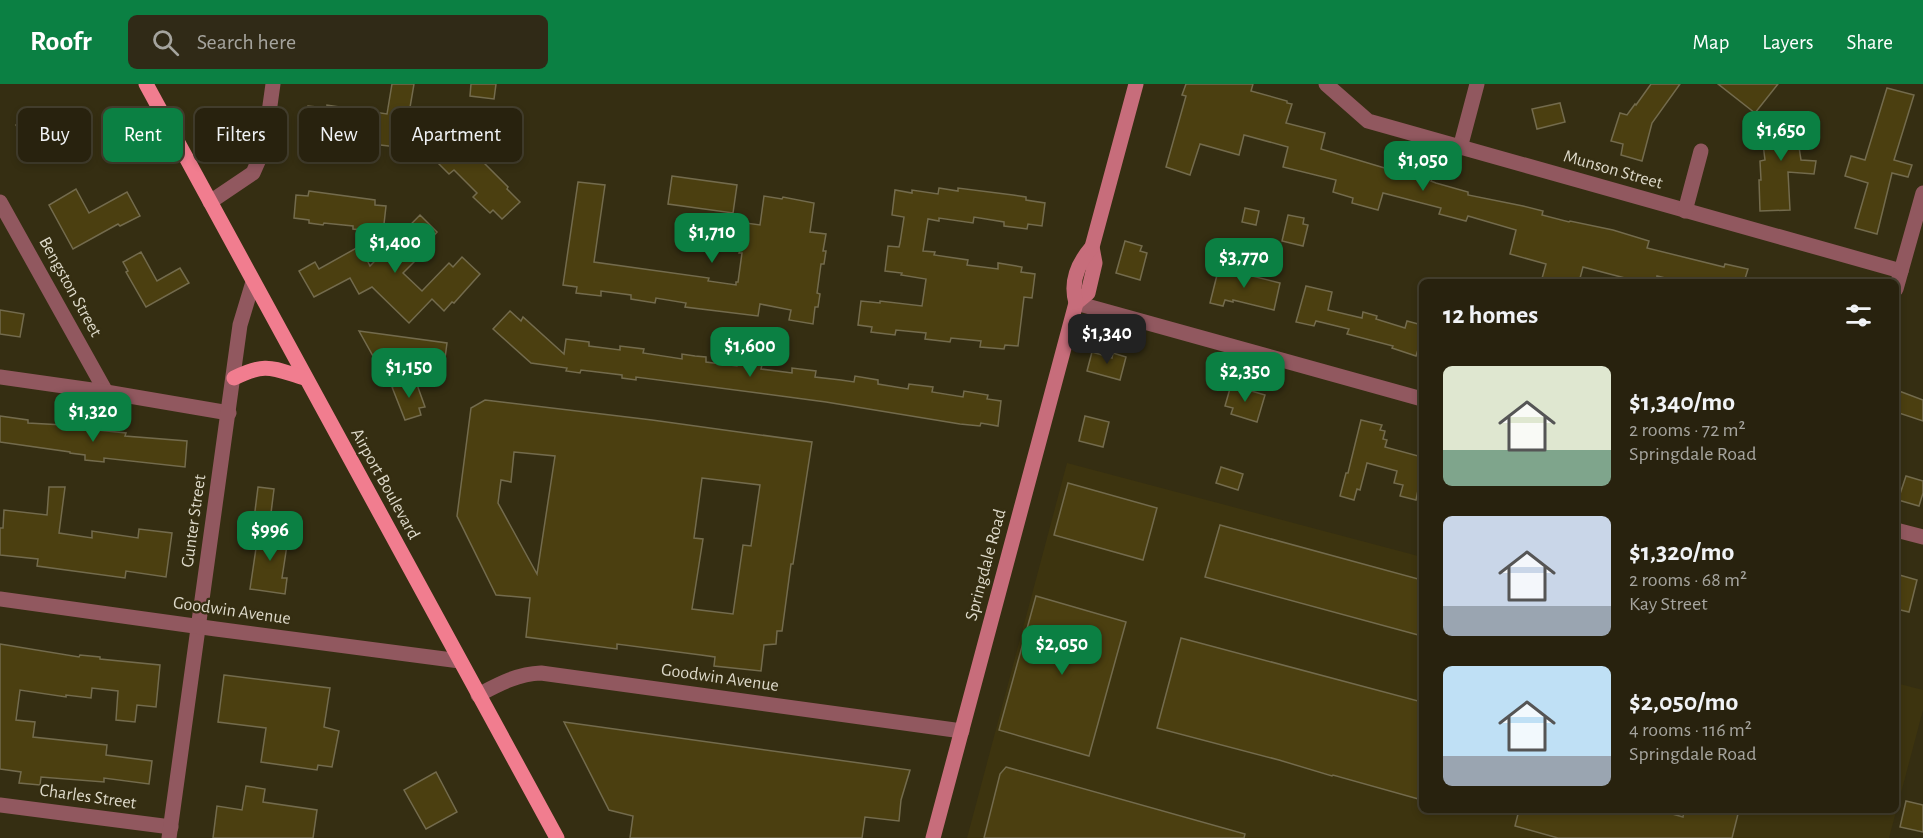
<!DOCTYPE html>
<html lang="en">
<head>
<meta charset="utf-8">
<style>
	:root { --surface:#28220e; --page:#302a17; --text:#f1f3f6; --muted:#a5a49e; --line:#443f2e; --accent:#0b8043 }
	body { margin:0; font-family:"Alegreya Sans",sans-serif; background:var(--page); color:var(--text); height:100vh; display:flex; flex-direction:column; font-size:22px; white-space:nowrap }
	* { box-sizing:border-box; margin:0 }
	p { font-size:20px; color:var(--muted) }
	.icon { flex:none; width:33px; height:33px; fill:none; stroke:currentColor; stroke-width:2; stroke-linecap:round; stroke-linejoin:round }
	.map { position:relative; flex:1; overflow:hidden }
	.side { position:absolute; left:1419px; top:195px; width:480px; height:534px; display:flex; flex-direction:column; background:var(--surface); border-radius:9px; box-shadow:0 3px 9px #0003,0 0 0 2px var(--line) }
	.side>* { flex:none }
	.top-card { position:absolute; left:18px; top:24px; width:570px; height:54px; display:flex; gap:12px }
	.price { position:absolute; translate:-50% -51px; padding:0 14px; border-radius:12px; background:var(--accent); color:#fff; font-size:20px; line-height:39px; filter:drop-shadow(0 2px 3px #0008) }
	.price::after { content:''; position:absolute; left:50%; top:36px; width:18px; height:14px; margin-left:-9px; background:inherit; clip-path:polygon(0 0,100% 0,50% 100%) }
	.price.selected { background:#222; color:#fff }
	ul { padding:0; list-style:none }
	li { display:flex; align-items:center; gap:18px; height:150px; padding:0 24px }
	li span { display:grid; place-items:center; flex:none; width:168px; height:120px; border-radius:9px; color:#555 }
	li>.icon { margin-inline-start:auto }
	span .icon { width:72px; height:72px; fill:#fffc; stroke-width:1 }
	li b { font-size:26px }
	h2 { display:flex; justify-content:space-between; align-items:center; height:72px; padding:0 24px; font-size:26px }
	.chip { padding:0 21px; border-radius:9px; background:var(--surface); box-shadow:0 3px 9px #0003,0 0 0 2px var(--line); font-size:21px; line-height:54px }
	.chip.selected { background:var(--accent); color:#fff }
	header { display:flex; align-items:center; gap:36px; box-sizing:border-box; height:84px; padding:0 30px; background:var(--accent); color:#fff }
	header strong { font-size:28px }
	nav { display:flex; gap:33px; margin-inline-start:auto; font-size:21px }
	.search { width:420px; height:54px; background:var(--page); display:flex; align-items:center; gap:15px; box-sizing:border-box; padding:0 21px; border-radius:9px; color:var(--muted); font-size:22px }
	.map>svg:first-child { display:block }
</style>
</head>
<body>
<header>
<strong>Roofr</strong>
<div class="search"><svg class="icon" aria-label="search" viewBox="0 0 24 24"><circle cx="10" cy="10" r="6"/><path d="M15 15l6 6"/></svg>Search here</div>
<nav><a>Map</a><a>Layers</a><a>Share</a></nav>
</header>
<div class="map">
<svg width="1923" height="754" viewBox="0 0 1923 754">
	<rect width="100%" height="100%" fill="#352e12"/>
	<!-- built -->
	<path fill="#3d340f" d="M1067,379L1422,473V726H1896V599L1923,606V626L1889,754H967Z"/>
	<!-- building -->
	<g fill="#4b3f10" stroke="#736b4d" stroke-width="1.5" fill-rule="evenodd">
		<path d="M392,0H414L408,35L414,36L410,60L397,58V63L372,60L373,55L343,51L342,56L319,53V48L305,46L308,22L327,24V21L387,30Z"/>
		<path d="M471,0H496L494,15L470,12Z"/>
		<path d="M1186,0H1253L1251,7L1287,17V19L1292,20L1286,39L1325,49L1321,65L1408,91L1432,95L1431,97L1436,99L1468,108V111L1523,122L1543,127L1542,131L1569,138L1570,137L1613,146L1649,157L1647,164L1724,183L1725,180L1748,185L1744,198H1681L1657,192L1656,198H1640L1583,183L1579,198H1541L1546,180L1510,170L1516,146L1468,132L1466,137L1439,130L1441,124L1383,109L1378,126L1352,119L1353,114L1333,108L1336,96L1283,83L1288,63L1244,51L1239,71L1200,60L1190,91L1166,83L1186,12L1182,11Z"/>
		<path d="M1651,0H1680L1652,39L1642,77L1621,71L1623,60L1611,57L1620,29L1627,31L1635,20L1636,21Z"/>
		<path d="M1718,0H1778L1755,29Z"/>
		<path d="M1887,4L1914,11L1894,76L1912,81L1908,93L1892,89L1877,150L1855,144L1868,99L1845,92L1851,72L1865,76Z"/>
		<path d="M1560,19L1565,38L1537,45L1532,25Z"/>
		<path d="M31,33L37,45L23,53L16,41Z"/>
		<path d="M1796,33V35L1803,34L1805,49L1797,50L1801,76L1816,77L1814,90L1788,88L1790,126L1760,127L1759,96H1761L1760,77L1765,76L1760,36Z"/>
		<path d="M69,36L80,56L66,64L54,44Z"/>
		<path d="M444,43L457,57L459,55L473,68L508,103L507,105L520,118L502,135L493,126L490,129L473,113L477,109L454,86L449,90L433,74L444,64L425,62Z"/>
		<path d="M672,92L737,101L733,129L668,120Z"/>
		<path d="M578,98L605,101L594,178L709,194L708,197L736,201V198H738L742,169H739L746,139L760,141L764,112L782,115L783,113L814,119L810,148L826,150L823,167H826L824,180H821L817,209L820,210L818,223H815L813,240L789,236L791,226L760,220L758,232L685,223L686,219L656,214L655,219L631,215V211L601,207V212L576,209L577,203L563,201Z"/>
		<path d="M939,104L958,107V104L1013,111L1026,113V116L1045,119L1042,142L1028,140L1027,145L1004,142V138L974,133L973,139L939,134V137L928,135L923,167L935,168L934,171L968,176L967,181L998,185V179L1022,183L1021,188L1035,190L1032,214L1024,213L1018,262L1005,261L1004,265L980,263L981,257L951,254L950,258L925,255L926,249L896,246L895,251L871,248L872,243L858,241L861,217L880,219V217L922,222L926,195L901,191L902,189L885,187L888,162L899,163L900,159L904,133L892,131L895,106L912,109V106L938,110Z"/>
		<path d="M76,105L89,129L127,108L140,132L120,142L118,140L73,165L49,121Z"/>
		<path d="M309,107L375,116V121L386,122L383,149L353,145V142L324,139L323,141L309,139V136L294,134L296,111L308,112Z"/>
		<path d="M1245,124L1259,127L1256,141L1242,138Z"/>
		<path d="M420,131L437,148L428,158L431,161L403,189L422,207L449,179L453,183L462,173L480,190L454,219L452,218L444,227L432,215L409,239L372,203L359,210L350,194L314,213L299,187L315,178L319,185L360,162L370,182Z"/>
		<path d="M1288,131L1304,134L1303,140L1308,141L1303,162L1282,157Z"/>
		<path d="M1125,157L1142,162L1140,167L1147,169L1140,196L1116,189Z"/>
		<path d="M141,168L157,197L180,184L189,199L146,223L126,188L128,187L123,178Z"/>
		<path d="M1220,179L1241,185L1240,189L1280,199L1274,226L1233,216V218L1225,216L1223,222L1210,219Z"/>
		<path d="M1306,202L1332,208L1328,226L1362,234L1363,228L1377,232L1376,235L1405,244L1407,237L1422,241V253L1416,272L1392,264L1393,262L1347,250L1349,245L1316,237L1314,242L1296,238Z"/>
		<path d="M0,226L24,230L20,253L0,250Z"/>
		<path d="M510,227L521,237L523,233L564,270L566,255L589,258V262L620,266V262L644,265L643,269L682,275V270L695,272L706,273V278L737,282L738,277L762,281L761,285L792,289V284L816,287L815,293L841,296L854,298L855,292L878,296V300L908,305L909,300L933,303L932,308L963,313L964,307L988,311L987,315L1001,317L998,342L981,339L980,342L960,340L826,318L636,293V296L622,294V291L581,286L580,289L566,287L567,284L531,279L493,245Z"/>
		<path d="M359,247L447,259L444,282L373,272Z"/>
		<path d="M1092,268L1112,274L1113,269L1126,273L1120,296L1087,287Z"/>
		<path d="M415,295L425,323L419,324L421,331L405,336L392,303Z"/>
		<path d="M1231,301L1265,311L1257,338L1231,330L1233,324L1225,322Z"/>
		<path d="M1899,307L1923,316V337L1896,328V317Z"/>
		<path d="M485,316L652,336L812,358L793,480H791L782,547H777L776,560L764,561L761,587L714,582L715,573L701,571L617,560V565L526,553L530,514L496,511L457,432L471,324ZM514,368L555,372L537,490L498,419L501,396L511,398ZM702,394L760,401L751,462L743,461L733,530L692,525L703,455L694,454Z"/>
		<path d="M0,332L28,336V339L82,342L88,343V345L126,349L125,352L187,357L185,383L104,374V378L85,376V371L70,369V368L0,358Z"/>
		<path d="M1085,332L1109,338L1103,363L1079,357Z"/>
		<path d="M1361,336L1382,341L1380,346L1385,347L1383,355L1387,356L1385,363L1422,373V407L1418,406L1416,416L1400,412L1403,401L1394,399L1397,387L1367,379L1360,406L1357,405L1354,416L1340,412L1346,389H1348Z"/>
		<path d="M1221,383L1243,390L1238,406L1216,399Z"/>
		<path d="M1906,392L1923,397V409L1919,422L1898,416Z"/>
		<path d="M1068,399L1157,424L1143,476L1054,451Z"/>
		<path d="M49,403H65L59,449L92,454V447L138,454L139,445L172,449L166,493L126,487L125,494L37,482L38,475L0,471V444H3L4,426L47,431Z"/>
		<path d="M258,403L274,405L270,437L254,435Z"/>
		<path d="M1220,441L1422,496V552L1205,493Z"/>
		<path d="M259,444L289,448L282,494H287L285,510L250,505Z"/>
		<path d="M1896,490L1917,496L1909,528L1896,525Z"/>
		<path d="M1036,512L1126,538L1089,672L999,646Z"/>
		<path d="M1181,554L1422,618V716L1333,691L1332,692L1279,676L1157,644Z"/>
		<path d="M0,560L79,573L80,571L100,573V575L160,581L156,623L137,621L135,638L116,636L118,607L92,604L91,614L66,611V613L20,606L16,636L35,638L33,653L107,661L106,671L152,677L149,700L104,694V698L41,693L40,701L19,699L21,688L0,685Z"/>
		<path d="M224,591L330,604L324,643L339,647L332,683L318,681L317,686L261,678L266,644L218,638Z"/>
		<path d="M564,638L910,686L901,716L899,737L865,733L862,754H630L633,732L609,726Z"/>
		<path d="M1006,683L1245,750L1244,754H984L1000,690Z"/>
		<path d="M436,688L457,728L426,745L404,706Z"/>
		<path d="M246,702L265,705L263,718L317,726L313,754H213L217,722L242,726Z"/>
		<path d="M1906,717L1923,721V748L1900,743Z"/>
		<path d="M1519,726H1658L1683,733L1684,726H1739L1732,754H1558L1515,742Z"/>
	</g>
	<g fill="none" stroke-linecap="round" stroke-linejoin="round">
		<!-- minor -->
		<g stroke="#91585f" stroke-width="15">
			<path d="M1326,0L1368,37L1901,187"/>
			<path d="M1460,64L1477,0"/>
			<path d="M0,118L106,308"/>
			<path d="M210,118L253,89L264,64L273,0"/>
			<path d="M1685,127L1701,67"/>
			<path d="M1896,205L1923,109"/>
			<path d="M1076,219L1422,315"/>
			<path d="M0,293L106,308L229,329"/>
			<path d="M1896,446L1923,453"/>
			<path d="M0,721L171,743"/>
			<path d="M169,754L240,241L253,198"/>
		</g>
		<!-- tertiary -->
		<g stroke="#91585f" stroke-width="15">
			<path d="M0,515L216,545L460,577"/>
			<path d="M478,611C499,600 517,590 541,589L962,647"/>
		</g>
		<!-- secondary -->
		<g stroke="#c76d7b" stroke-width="15">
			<path d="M1076,219L1088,209L1095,179L1092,163"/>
			<path d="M933,754L1076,219C1070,198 1078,179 1092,163L1136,0"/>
		</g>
		<!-- primary -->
		<g stroke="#f17d8f" stroke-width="15">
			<path d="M146,0L557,754"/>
			<path d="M234,294C267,278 271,284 305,294"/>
		</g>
	</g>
	<g text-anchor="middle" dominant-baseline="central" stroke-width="4.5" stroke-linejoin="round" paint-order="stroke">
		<!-- street labels -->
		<g font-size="18" fill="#ddd9c9" stroke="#352e12">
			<text transform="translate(1613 86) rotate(16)">Munson Street</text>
			<text transform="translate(70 203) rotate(61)">Bengston Street</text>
			<text transform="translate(385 400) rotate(61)">Airport Boulevard</text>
			<text transform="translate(194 437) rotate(-82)">Gunter Street</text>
			<text transform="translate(986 481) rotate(-75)">Springdale Road</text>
			<text transform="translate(232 527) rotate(8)">Goodwin Avenue</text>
			<text transform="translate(720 594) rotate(8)">Goodwin Avenue</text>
			<text transform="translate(88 713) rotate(8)">Charles Street</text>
		</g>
	</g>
</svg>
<b class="price" style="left:1781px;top:78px">$1,650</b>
<b class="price" style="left:1423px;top:108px">$1,050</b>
<b class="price" style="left:712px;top:180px">$1,710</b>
<b class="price" style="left:395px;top:190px">$1,400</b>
<b class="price" style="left:1244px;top:205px">$3,770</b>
<b class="price selected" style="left:1107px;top:281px">$1,340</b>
<b class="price" style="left:750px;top:294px">$1,600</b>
<b class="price" style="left:409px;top:315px">$1,150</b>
<b class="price" style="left:1245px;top:319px">$2,350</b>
<b class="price" style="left:93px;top:359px">$1,320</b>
<b class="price" style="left:270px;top:478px">$996</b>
<b class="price" style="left:1062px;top:592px">$2,050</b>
<div class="top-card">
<a class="chip">Buy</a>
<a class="chip selected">Rent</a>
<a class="chip">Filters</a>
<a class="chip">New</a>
<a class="chip">Apartment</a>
</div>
<section class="side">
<h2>12 homes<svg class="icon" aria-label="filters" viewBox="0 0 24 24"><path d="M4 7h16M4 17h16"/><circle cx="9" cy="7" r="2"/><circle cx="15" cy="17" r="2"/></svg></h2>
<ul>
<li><span style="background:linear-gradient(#dfe7d0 70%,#7fa58c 0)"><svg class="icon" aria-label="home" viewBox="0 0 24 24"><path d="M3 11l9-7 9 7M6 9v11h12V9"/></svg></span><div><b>$1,340/mo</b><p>2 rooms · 72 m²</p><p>Springdale Road</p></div></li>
<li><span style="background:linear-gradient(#c9d6e8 75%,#9aa5b1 0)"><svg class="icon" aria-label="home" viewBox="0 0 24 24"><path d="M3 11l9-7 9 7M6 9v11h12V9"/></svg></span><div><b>$1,320/mo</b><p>2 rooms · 68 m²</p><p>Kay Street</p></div></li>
<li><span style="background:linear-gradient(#bfe0f5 75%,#9aa5b1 0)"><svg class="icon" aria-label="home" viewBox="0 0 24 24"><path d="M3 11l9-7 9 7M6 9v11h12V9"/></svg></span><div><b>$2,050/mo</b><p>4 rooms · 116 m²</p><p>Springdale Road</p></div></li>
</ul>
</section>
</div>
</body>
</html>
